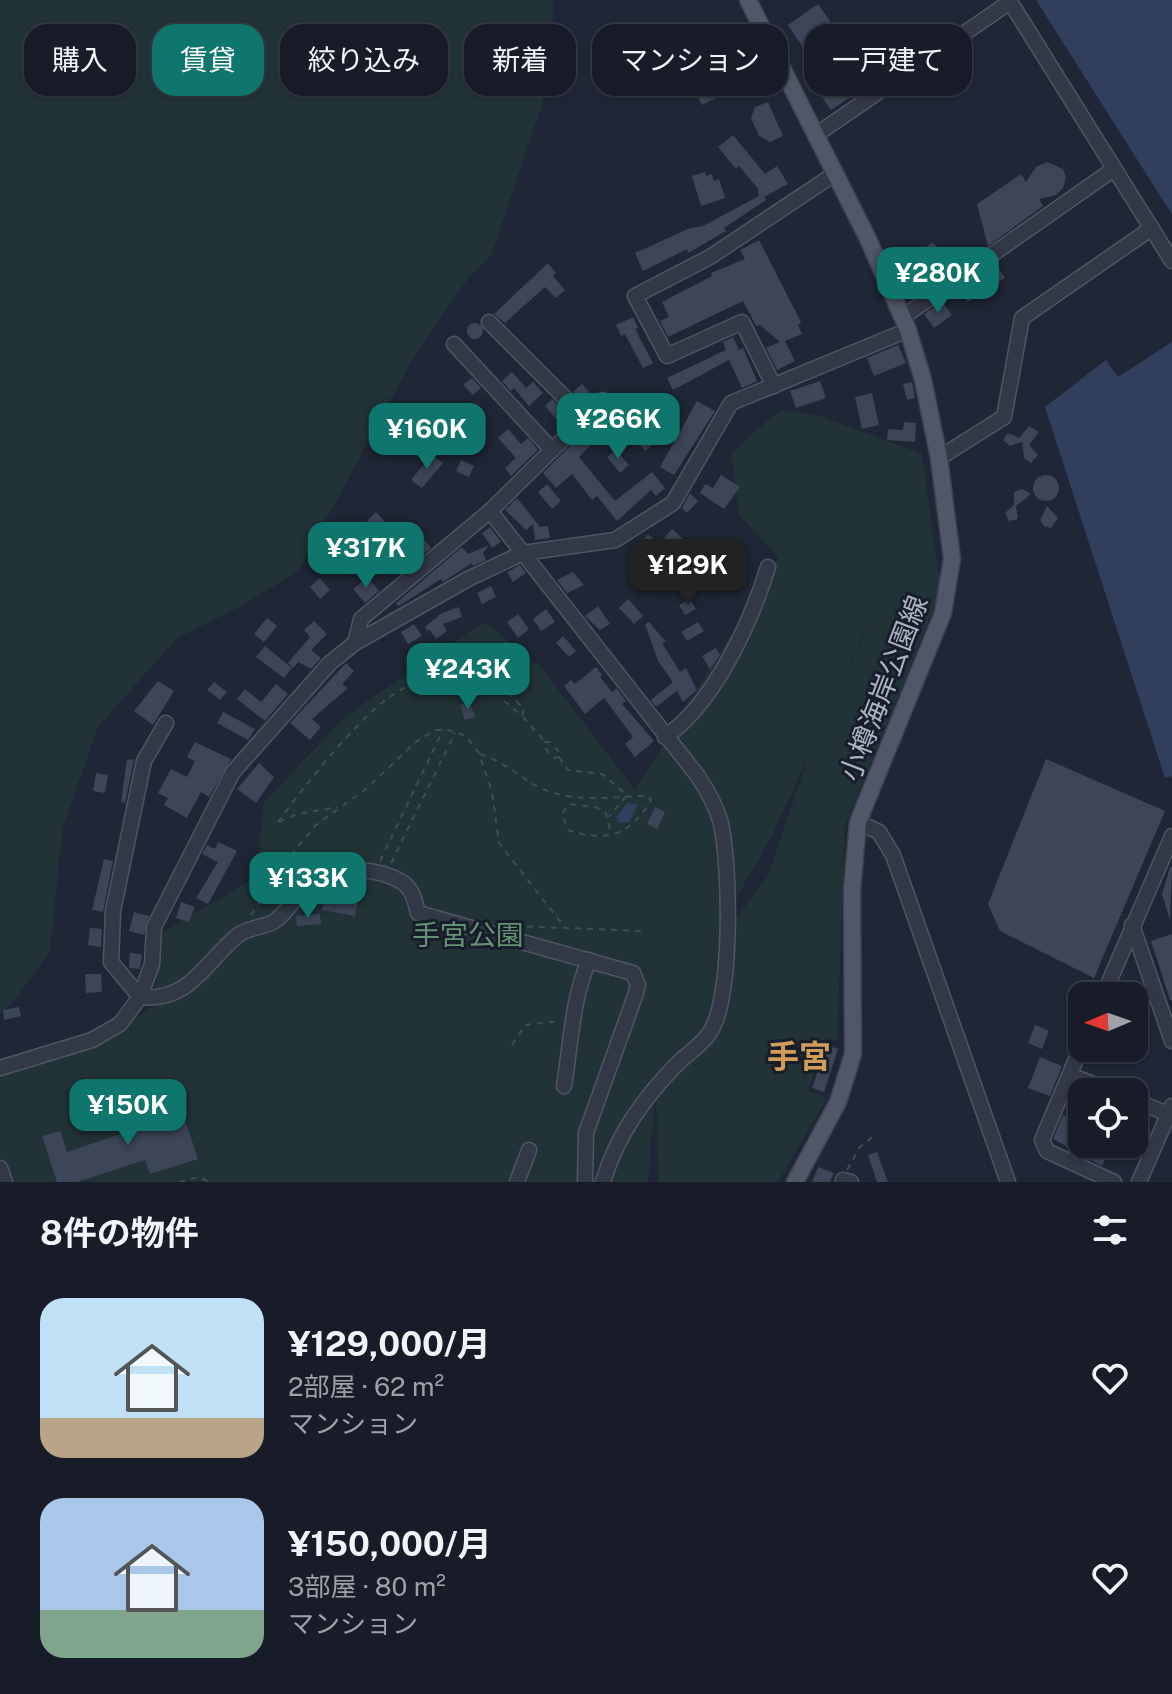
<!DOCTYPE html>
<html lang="ja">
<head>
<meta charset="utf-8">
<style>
	:root { --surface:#171c28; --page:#202530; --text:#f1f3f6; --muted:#9ea1a8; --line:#363a45; --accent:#0f766e }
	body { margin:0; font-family:"Public Sans","Noto Sans JP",sans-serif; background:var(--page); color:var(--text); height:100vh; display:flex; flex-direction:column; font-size:30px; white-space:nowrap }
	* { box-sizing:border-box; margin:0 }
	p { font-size:26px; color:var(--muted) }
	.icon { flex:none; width:44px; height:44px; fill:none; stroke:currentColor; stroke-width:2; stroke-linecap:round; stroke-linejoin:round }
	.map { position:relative; height:1182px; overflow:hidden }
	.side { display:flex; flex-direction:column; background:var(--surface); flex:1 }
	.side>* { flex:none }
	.hud { position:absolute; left:24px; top:24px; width:1124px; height:72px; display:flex; gap:16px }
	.needle { width:52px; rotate:268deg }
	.controls { position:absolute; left:1068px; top:982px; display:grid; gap:16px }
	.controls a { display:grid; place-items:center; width:80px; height:80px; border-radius:16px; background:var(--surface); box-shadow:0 2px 6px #0004,0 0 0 2px var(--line); font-size:40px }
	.price { position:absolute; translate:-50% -68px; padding:0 18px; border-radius:16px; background:var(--accent); color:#fff; font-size:26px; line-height:52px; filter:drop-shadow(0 2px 4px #0008) }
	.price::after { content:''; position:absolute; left:50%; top:48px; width:24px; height:18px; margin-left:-12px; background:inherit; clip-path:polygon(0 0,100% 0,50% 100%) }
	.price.selected { background:#222; color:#fff }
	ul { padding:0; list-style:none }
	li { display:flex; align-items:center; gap:24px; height:200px; padding:0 40px }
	li span { display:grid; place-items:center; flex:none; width:224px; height:160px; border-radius:24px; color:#555 }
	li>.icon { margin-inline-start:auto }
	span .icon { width:96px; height:96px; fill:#fffc; stroke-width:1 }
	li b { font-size:34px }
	h2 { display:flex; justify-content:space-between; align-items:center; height:96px; padding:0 40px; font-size:34px }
	.chip { padding:0 28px; border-radius:24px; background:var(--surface); box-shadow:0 2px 6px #0004,0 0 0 2px var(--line); font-size:28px; line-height:72px }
	.chip.selected { background:var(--accent); color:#fff }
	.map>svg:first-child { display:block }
</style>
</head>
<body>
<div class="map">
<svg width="1172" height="1182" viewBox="0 0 1172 1182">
	<rect width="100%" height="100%" fill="#1f2635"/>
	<!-- green -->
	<g fill="#223337" fill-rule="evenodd">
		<path d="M0,0H553L552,75L491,256L469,277L415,355L299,570L243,605L177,638L98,727L63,827L50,951L16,999L0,1014Z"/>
		<path d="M780,410L820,416L922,454L939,578L937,601L845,826L837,1040L825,1038L808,1091L827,1098L778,1182H659L656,1101L664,1067L657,1074L648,1182H0V1075L57,1059L108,1037L154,1005L161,934L256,877L264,802L346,716L484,622L542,668L635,790L779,557L739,515L731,453ZM869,624L815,743L868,624ZM809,755L768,876L723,935L722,922L771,838Z"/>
	</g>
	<!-- water -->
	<g fill="#323f5c">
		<path d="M1036,0H1172V214L1166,205Z"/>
		<path d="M1172,342V776L1165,778L1045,407L1106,360L1118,377Z"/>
		<path d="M627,803L638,804L629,822L620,823L616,817Z"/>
	</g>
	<!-- building -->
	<g fill="#3d4558">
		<path d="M818,4L841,37L810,58L788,25Z"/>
		<path d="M744,40L762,75L702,105L684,71Z"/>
		<path d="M847,81L855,94L831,110L822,97Z"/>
		<path d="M768,102L783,136L770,142L759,136L751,118L755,107Z"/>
		<path d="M733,135L765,174L777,166L788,184L764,197L766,200L724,228L726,231L688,253L687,249L643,271L635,253L690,228L703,226L759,196L758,189L739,166L736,169L718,147Z"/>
		<path d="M1047,162L1063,169L1066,178L1063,188L1056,195L1039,199L1043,206L988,246L977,204L1021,174L1026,182L1036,167Z"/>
		<path d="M705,172L706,176L712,174L714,181L719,179L725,198L701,206L692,176Z"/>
		<path d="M759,240L801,322L798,325L802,334L785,341L795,361L777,370L766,348L780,342L760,325L756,326L743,301L668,337L660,321L669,317L662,302L712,276L711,273L745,259L740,250Z"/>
		<path d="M933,242L948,262L922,281L907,261Z"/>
		<path d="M548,263L556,273L553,276L565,290L556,298L545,287L505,323L494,314Z"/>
		<path d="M996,264L1005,278L968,302L959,290Z"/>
		<path d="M942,302L952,315L934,328L924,314Z"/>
		<path d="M633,317L638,328L635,329L653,363L643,368L625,334L621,336L616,325Z"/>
		<circle cx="475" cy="331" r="8"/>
		<path d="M733,337L739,350L743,348L757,381L742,388L729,360L673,390L667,378L726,350L723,342Z"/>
		<path d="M898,345L906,363L874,376L867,358Z"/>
		<path d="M512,372L526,388L533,382L543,393L529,406L514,388L511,391L502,381Z"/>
		<path d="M472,378L481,388L473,395L463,385Z"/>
		<path d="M820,381L826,398L796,408L790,391Z"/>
		<path d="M912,382L915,398L907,400L903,384Z"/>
		<path d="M582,384L593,396L585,404L573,392Z"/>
		<path d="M872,393L879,425L862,429L855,397Z"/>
		<path d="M552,399L571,418L562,426L545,406Z"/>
		<path d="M697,401L715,411L674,475L660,467Z"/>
		<path d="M663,402L673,416L663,423L653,410Z"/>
		<path d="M612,404L655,443L645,451L631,434L624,441L610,426L579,457L615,501L652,472L665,488L656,496L651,490L617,521L597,496L592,500L572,474L556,488L543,473Z"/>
		<path d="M904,422L916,423L915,442L887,440L888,429L903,430Z"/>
		<path d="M467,426L478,439L468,449L456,436Z"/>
		<path d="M1029,426L1039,432L1029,445L1038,455L1031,463L1024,458L1022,442L1010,446L1003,440L1008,433L1019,438Z"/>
		<path d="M508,429L521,444L528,438L538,450L511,476L505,468L516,458L498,438Z"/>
		<path d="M616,450L629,465L620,473L607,457Z"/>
		<path d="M431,455L443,463L422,488L411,480Z"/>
		<path d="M461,460L474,466L469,477L456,471Z"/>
		<path d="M721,475L740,487L724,509L700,493L705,484L713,488Z"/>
		<circle cx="1046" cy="488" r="13"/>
		<path d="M547,484L561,501L552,509L538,492Z"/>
		<path d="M1022,489L1031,494L1016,506L1018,519L1009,521L1005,513L1014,505V492Z"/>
		<path d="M690,493L698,501L687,513L682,508Z"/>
		<path d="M517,498L540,527L548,526L550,538L535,540L533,524L526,530L505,510Z"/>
		<path d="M1047,506L1058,518L1051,528L1044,526L1040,520Z"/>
		<path d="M376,512L385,522L375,530L367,521Z"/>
		<path d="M490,527L501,542L492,548L482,533Z"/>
		<path d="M415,528L431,548L419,557L413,549L404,556L395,545Z"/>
		<path d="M672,529L684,540L674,551L693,569L682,581L641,542L648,534L659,544Z"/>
		<path d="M379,545L386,554L373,565L366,557Z"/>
		<path d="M489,545L483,553L486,560L473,566L472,563L443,582L441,579L399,606L396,603L462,547L468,554Z"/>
		<path d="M520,565L526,573L513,582L507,572Z"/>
		<path d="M719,567L733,580L723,590L709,578Z"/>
		<path d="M573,572L584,585L567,593L557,580Z"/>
		<path d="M368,577L379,591L365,603L353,589Z"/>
		<path d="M320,578L330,590L320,599L310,587Z"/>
		<path d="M491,586L496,597L482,604L477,593Z"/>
		<path d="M628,599L643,616L634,624L619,608Z"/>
		<path d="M690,599L696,609L685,615L679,605Z"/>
		<path d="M598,606L610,624L600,630L585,616Z"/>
		<path d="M459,607L462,617L443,624L447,631L436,639L430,630L427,631L425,627L442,613Z"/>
		<path d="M546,609L555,622L541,631L533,619Z"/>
		<path d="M518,614L529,629L518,638L507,622Z"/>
		<path d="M267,618L277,626L264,642L254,634Z"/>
		<path d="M314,621L327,634L311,650L321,658L311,669L298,662L293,668L288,663L310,637L304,630Z"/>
		<path d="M649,622L666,642L662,643L680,672L686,668L697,690L683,702L677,691L656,707L651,700L673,682L658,661L645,624Z"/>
		<path d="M698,622L704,631L687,641L681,632Z"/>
		<path d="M414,624L422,636L408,644L401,632Z"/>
		<path d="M563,636L576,651L569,657L556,643Z"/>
		<path d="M265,646L292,668L284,678L256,657Z"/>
		<path d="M716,648L720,655L710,669L702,656Z"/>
		<path d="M346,663L354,671L342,684L348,688L312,719L321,727L310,740L290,723Z"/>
		<path d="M596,667L602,675L600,677L612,692L616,688L626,701L622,704L654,741L635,757L625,744L633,737L604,698L585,714L564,686L571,680L575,684Z"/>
		<path d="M158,681L174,691L153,725L134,711Z"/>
		<path d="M214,682L227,692L220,700L207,690Z"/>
		<path d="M276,684L288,694L265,721L237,699L245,689L261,702Z"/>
		<path d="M470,702L475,717L465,720L460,705Z"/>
		<path d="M223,712L255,729L248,740L217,723Z"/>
		<path d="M195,742L231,759L209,797L201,792L187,818L164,805L168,798L158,793L171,769L187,777L195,761L187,757Z"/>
		<path d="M127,759L134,760L125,803L121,802Z"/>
		<path d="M1046,759L1165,811L1094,978L1000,931L988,904Z"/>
		<path d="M259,763L274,777L256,803L237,789Z"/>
		<path d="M96,773L108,775L105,793L93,791Z"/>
		<path d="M655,807L665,812L657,829L647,824Z"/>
		<path d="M218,842L237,851L208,904L196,898L218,862L202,854L207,845L215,849Z"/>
		<path d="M104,859L113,861L103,912L92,910Z"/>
		<path d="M1170,867H1172L1170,920L1162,894Z"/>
		<path d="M346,880L361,883L355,916L322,910L327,884Z"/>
		<path d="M181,902L195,907L189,922L176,918Z"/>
		<path d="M134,912L149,916L144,935L129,931Z"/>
		<path d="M320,914L321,924L297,926L296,916Z"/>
		<path d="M90,928L102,929L101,947L88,945Z"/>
		<path d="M1172,934V1000H1170L1151,941Z"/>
		<path d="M130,953L142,954L140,969L129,968Z"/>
		<path d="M85,974H101L102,992L86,993Z"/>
		<path d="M19,1007L21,1016L4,1020L3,1010Z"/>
		<path d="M1035,1025L1049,1031L1042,1049L1028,1043Z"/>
		<path d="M827,1045L838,1049L824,1092L812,1088Z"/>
		<path d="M1040,1057L1062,1066L1050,1096L1028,1088Z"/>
		<path d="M178,1099L198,1159L150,1174L145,1160L77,1182H57L42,1136L60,1131L67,1152L136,1129L131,1114Z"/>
		<path d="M1063,1115L1082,1125V1144H1113L1102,1166L1053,1139Z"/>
		<path d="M877,1152L888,1182H877L868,1155Z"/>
		<path d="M818,1167L834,1173L830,1182H812Z"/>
	</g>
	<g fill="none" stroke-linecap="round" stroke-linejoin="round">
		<defs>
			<g id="minor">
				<path d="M1009,0L1172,261"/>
				<path d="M817,134L1010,2"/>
				<path d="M903,317L1114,169"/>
				<path d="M489,322L585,418"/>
				<path d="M454,344L552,450"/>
				<path d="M774,386L742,322L667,356L635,296L710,257L836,173"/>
				<path d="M939,458L1004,417L1022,318L1152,228"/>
				<path d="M490,511L697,775C708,791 716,805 721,824C730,864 734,1003 708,1035C700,1046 687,1054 677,1064C643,1099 617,1135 603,1182"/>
				<path d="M355,643L361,619L490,511L603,400"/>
				<path d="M166,723L144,761L113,911L111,962L140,997C190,1002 204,963 238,935C250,926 267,928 276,920C292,908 301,885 319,876C341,865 381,869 402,882C413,889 415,902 418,913L633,973L638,985L635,996L586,1133L585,1182"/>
				<path d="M665,737C714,704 751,622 768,567"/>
				<path d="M858,822L879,832L893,855L1008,1182"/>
				<path d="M1132,925L1172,1041"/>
				<path d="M1103,996L1172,836"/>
				<path d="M1082,1045L1042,1140L1047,1151L1114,1182"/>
				<path d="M0,1068L92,1040L120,1024L140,997L152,964L154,927L233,772L330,663L355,643L468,579L523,553L615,540L673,503L731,403L908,330"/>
				<path d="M1070,1075L1113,1092"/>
				<path d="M564,1086C571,1043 572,1000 589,960"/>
				<path d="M1134,1100L1168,1114"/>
				<path d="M0,1168L5,1182"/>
				<path d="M843,1180L851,1182"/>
				<path d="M517,1182L529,1150"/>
				<path d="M1139,1182L1172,1106"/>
			</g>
			<path id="major" d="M748,0L868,239L908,330L923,380L939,458L952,559L943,613L858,822L852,890L853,1054L838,1102L795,1182"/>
		</defs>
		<!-- minor casing -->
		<use href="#minor" stroke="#505564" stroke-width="17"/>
		<!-- major casing -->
		<use href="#major" stroke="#3c414f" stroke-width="19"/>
		<!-- path -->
		<g stroke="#3e4e53" stroke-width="2" stroke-dasharray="6 6" stroke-linecap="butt">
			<path d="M504,701L522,716L524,709L510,695"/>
			<path d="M523,717L545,742"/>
			<path d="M545,742H550L560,753L559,757L554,758L544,747Z"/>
			<path d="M480,754C502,761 516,774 535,785C570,805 611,796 648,796L651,800C630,835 608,843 568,830L562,814L569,804L595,807L606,813L611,833"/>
			<path d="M559,757L568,770L602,774L627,795L609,817"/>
			<path d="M278,822C302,790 376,691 414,685L419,693"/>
			<path d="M279,822L297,814L338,807"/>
			<path d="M380,861L443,730"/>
			<path d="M391,863L455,733"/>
			<path d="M251,915L287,859L316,825L367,788L417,741L436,730H448L466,736L479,753L492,792L499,843L566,929"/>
			<path d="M515,926L642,931"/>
			<path d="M512,1045L525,1025L559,1021"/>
			<path d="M847,1170L860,1147L875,1135"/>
			<path d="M179,1182L199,1177L209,1182"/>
		</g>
		<!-- minor -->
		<use href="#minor" stroke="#323845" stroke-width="14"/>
		<!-- major -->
		<use href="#major" stroke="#505766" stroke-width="16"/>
	</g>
	<g text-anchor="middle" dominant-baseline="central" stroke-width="6" stroke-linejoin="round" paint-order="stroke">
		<!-- street labels -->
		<g font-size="28" fill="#acb2c3" stroke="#181d2a">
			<text transform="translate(883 688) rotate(-69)">小樽海岸公園線</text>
		</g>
		<!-- park labels -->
		<g font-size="28" fill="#659274" stroke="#181d2a">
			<text x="468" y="934">手宮公園</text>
		</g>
		<!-- quarter labels -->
		<g font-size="32" font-weight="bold" fill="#d19b59" stroke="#181d2a">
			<text x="799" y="1056">手宮</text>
		</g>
	</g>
</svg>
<div class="controls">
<a><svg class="needle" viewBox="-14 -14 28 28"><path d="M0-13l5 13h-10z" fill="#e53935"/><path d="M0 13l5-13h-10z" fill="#9ea1a8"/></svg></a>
<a><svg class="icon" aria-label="locate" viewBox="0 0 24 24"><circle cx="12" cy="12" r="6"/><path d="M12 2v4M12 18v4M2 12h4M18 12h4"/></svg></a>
</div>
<b class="price" style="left:938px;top:315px">¥280K</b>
<b class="price" style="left:618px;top:461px">¥266K</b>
<b class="price" style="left:427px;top:471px">¥160K</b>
<b class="price" style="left:366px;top:590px">¥317K</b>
<b class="price selected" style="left:688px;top:607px">¥129K</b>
<b class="price" style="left:468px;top:711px">¥243K</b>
<b class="price" style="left:308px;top:920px">¥133K</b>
<b class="price" style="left:128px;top:1147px">¥150K</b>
<div class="hud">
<a class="chip">購入</a>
<a class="chip selected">賃貸</a>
<a class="chip">絞り込み</a>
<a class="chip">新着</a>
<a class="chip">マンション</a>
<a class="chip">一戸建て</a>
</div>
</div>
<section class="side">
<h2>8件の物件<svg class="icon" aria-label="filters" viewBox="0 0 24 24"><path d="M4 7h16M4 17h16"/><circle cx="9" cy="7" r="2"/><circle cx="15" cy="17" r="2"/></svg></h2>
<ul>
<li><span style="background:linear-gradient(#bfe0f5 75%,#b9a48a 0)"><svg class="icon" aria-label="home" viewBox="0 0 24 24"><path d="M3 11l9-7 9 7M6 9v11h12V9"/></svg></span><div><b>¥129,000/月</b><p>2部屋 · 62 m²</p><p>マンション</p></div><svg class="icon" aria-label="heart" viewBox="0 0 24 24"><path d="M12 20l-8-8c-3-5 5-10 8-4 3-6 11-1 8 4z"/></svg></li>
<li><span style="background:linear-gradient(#a9c7e8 70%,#7fa58c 0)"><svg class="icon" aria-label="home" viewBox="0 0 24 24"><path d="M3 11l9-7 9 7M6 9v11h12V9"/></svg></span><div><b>¥150,000/月</b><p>3部屋 · 80 m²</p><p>マンション</p></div><svg class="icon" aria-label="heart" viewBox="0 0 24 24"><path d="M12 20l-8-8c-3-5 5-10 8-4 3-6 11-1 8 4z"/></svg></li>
</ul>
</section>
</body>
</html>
